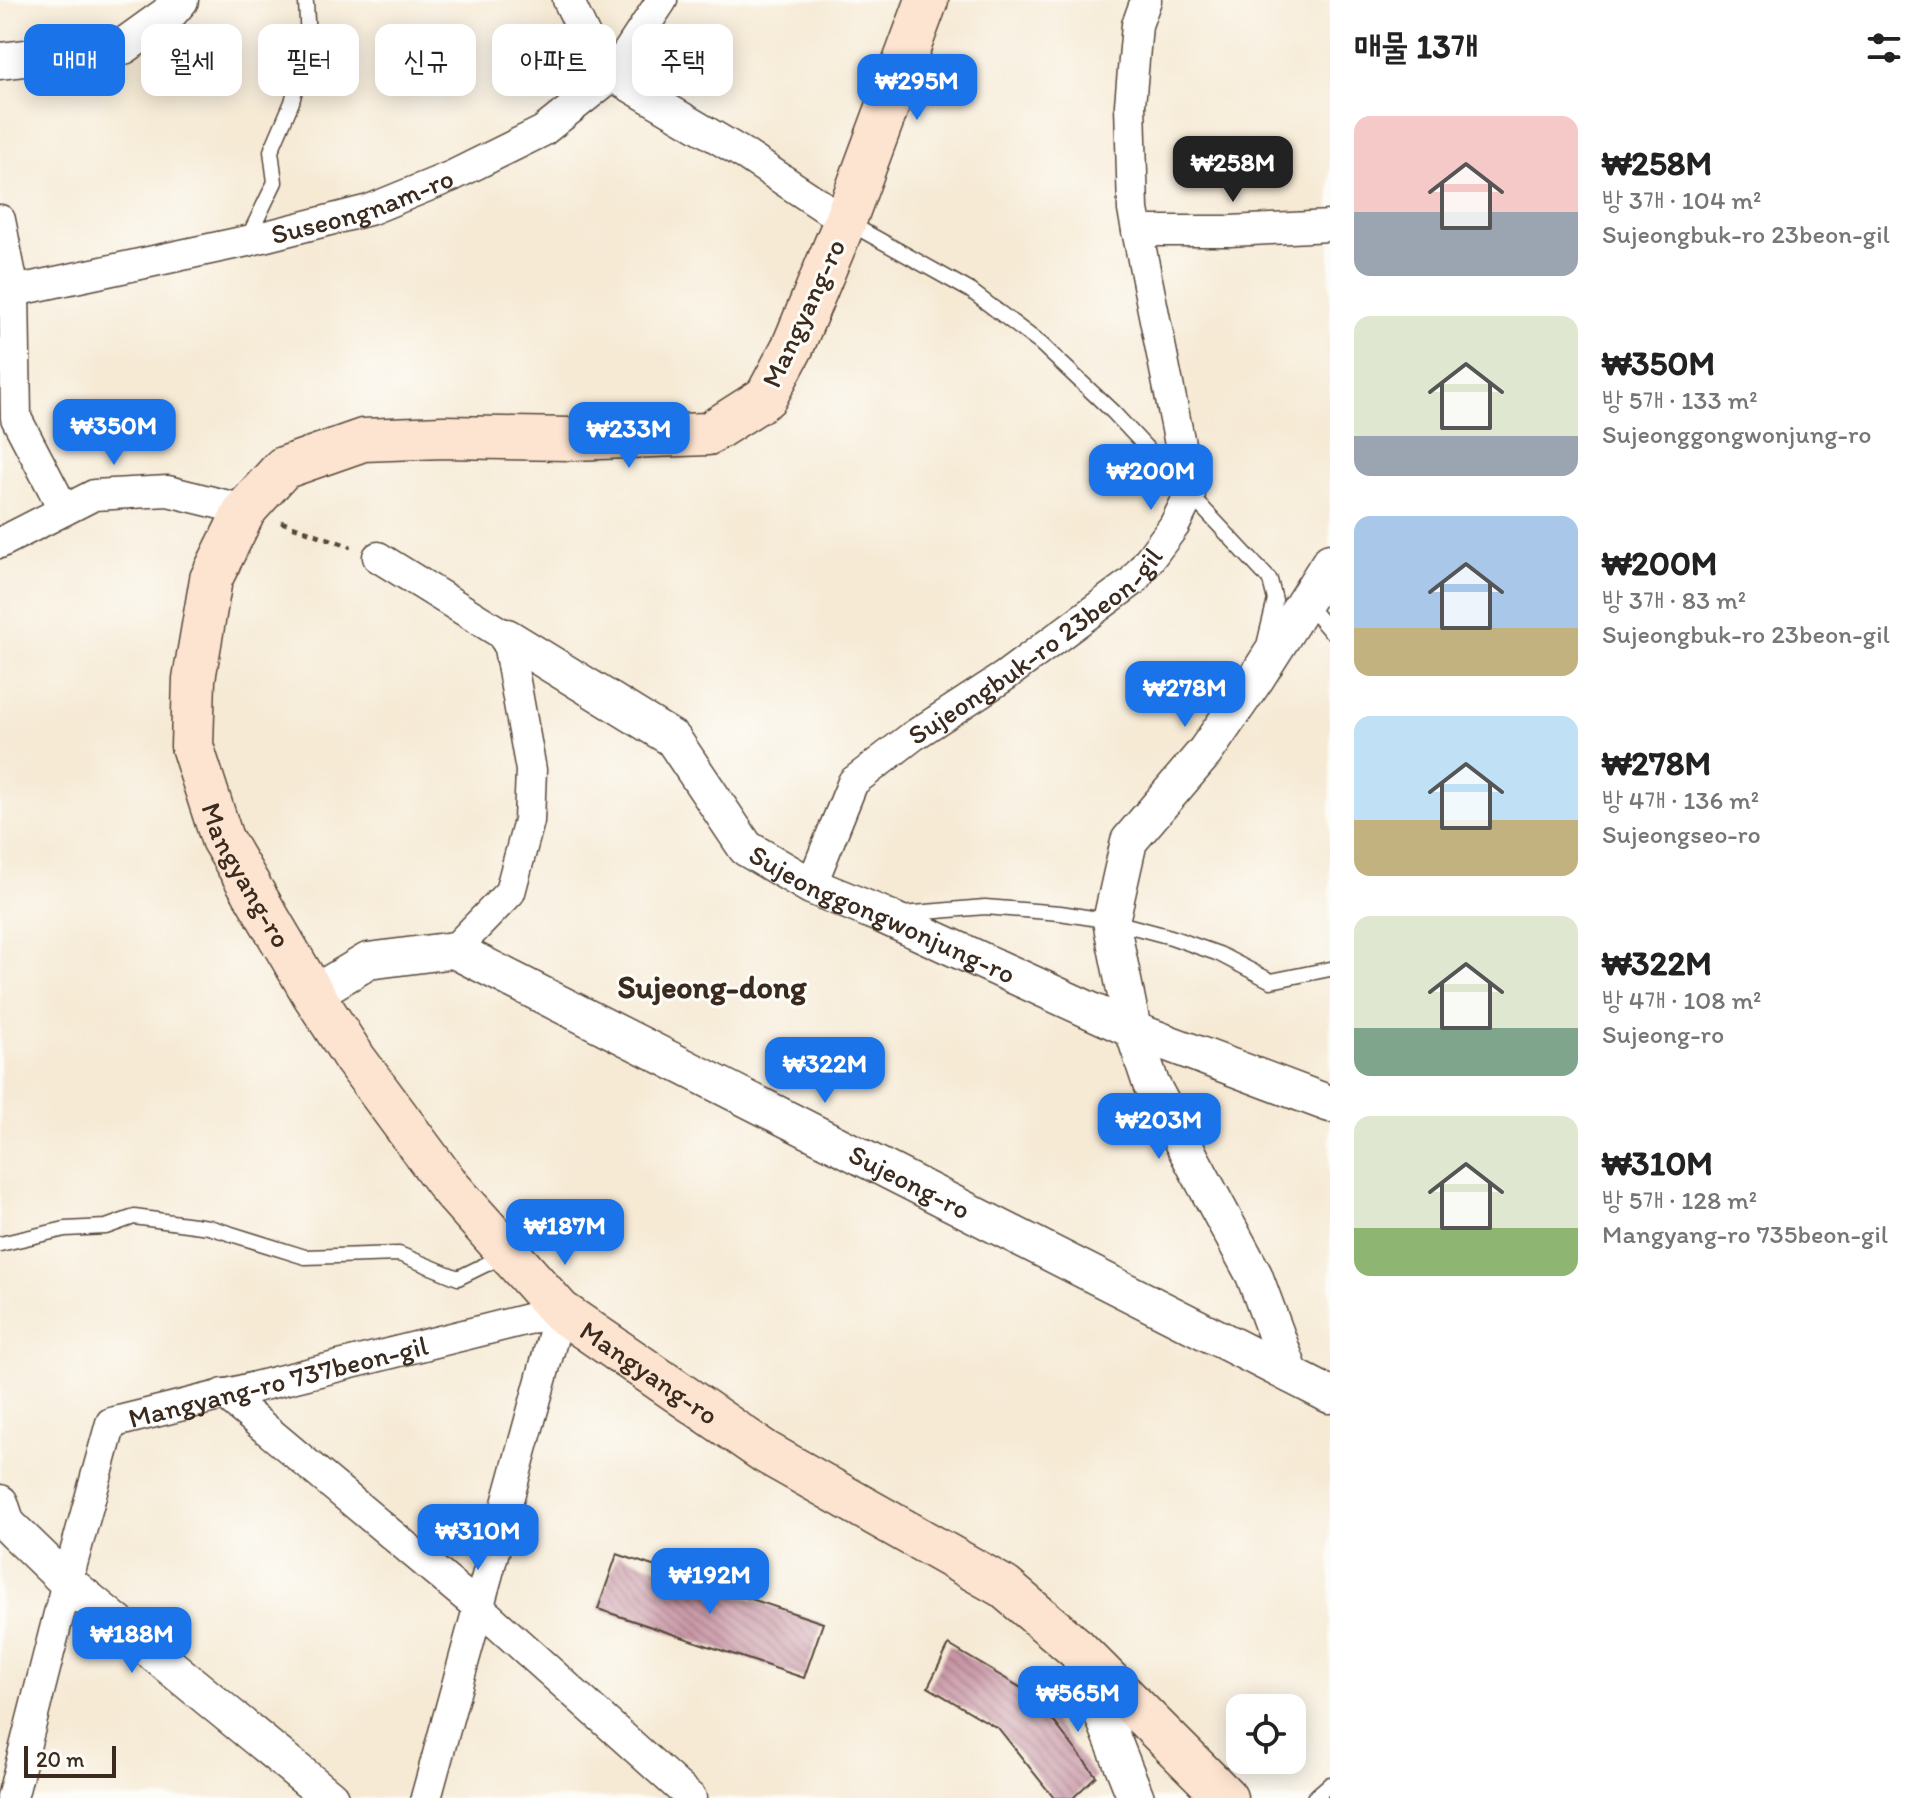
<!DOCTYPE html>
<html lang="ko">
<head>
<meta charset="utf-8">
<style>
	:root { --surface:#fff; --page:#f2f2f2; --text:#222; --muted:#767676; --accent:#1a73e8 }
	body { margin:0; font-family:Itim,"Poor Story",sans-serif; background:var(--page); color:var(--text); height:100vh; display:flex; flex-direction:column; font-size:30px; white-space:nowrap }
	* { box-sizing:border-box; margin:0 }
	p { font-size:26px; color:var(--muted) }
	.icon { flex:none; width:44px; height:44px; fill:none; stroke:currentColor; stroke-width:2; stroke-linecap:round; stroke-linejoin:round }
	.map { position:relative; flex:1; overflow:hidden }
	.details { display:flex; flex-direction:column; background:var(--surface); width:600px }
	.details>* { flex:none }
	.banner { position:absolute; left:24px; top:24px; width:760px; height:72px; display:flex; gap:16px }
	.controls { position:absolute; left:1226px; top:1694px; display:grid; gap:16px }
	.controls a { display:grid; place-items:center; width:80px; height:80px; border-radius:16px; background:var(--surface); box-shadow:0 4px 20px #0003; font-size:40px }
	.scale { position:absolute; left:24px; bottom:20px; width:92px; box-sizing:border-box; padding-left:8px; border:4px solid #3b2a1e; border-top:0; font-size:22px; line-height:28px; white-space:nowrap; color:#3b2a1e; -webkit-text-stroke:6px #fdfcf7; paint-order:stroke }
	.price { position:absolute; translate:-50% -68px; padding:0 18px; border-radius:16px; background:var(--accent); color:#fff; font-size:26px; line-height:52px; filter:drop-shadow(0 2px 4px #0008) }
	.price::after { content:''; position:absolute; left:50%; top:48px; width:24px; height:18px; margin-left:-12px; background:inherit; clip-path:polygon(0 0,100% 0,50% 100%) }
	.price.active { background:#222; color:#fff }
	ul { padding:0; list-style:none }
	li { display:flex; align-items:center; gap:24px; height:200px; padding:0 24px }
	li span { display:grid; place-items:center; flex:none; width:224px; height:160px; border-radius:16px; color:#555 }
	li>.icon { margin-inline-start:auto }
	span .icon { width:96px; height:96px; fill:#fffc; stroke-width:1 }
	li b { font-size:34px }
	h2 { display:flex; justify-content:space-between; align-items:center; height:96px; padding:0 24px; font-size:34px }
	.chip { padding:0 28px; border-radius:16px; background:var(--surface); box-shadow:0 4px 20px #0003; font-size:28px; line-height:72px }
	.chip.active { background:var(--accent); color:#fff }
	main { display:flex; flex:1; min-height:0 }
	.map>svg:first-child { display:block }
</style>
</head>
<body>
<main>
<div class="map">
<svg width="1330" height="1798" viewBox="0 0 1330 1798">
	<defs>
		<pattern id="building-back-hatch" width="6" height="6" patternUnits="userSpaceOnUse" patternTransform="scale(2)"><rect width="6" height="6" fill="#c794a4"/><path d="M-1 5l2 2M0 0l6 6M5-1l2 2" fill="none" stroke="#a37985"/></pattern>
	</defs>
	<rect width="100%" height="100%" fill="#fdfcf7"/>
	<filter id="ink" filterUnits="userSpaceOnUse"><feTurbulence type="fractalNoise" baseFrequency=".0125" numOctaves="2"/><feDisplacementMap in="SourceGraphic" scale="16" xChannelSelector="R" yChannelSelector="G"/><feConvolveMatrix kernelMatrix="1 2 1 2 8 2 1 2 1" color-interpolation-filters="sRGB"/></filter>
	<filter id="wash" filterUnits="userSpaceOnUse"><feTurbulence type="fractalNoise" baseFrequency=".006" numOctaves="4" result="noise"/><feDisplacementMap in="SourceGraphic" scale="32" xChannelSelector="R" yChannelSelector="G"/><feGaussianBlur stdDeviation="1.8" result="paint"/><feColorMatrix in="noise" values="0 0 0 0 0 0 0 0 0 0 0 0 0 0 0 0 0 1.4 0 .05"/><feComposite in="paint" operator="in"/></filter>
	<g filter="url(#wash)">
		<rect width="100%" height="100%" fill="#f6ead5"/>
		<g id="blocks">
			<!-- building -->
			<g fill="url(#building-back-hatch)">
				<path d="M617,1554L823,1623L804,1678L598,1609Z"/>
				<path d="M949,1645L1033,1695L1096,1776L1073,1798H1054L999,1729L928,1687Z"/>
			</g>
		</g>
	</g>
	<g filter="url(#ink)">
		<use href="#blocks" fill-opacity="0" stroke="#574739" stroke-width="2"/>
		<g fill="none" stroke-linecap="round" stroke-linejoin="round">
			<defs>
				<g id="service">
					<path d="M849,223L971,291L1041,344L1113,412L1270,580L1275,600L1265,641"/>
					<path d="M247,240L275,182L271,151L292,102L308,39L306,3"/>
					<path d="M1305,602L1330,631"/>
					<path d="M902,914L985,907L1060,913L1111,921L1171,937L1219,954L1271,981L1330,969"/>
					<path d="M0,1244L65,1229L106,1227L134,1217L209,1227L305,1257L399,1254L458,1278L505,1255"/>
					<path d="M1314,1798L1330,1784"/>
				</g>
				<g id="minor">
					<path d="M568,0L588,42L612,76L744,154L845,221"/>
					<path d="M0,220L14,291L16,418L64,510"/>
					<path d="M1137,231H1230L1330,226"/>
					<path id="s1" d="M0,301L14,291L247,241L369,210L452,176L543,131L612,76L662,0"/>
					<path d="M0,543L94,495L168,491L245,510"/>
					<path d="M378,557L507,637L531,770L529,821L510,892L454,950"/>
					<path id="s2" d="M811,886L853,782L913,736L1005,676L1133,581L1174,526L1190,494L1133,210L1130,105L1137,25L1146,0"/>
					<path d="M224,1394L477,1606L691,1798"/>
					<path id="s3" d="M12,1798L67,1582L111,1423L560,1311L426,1798"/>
				</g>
				<g id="tertiary">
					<path d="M0,61L124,46L167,15L180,0"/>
					<path id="s4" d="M507,637L673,739L746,848L811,886L882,915L1133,1030L1330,1104"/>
					<path id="s5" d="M313,994L368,961L454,950L1330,1395"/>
					<path d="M1291,1375L1254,1275L1151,1084L1133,1030L1111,921L1129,841L1205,752L1255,680L1330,562"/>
					<path d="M0,1503L7,1524L67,1582L330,1798"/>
					<path d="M1078,1653L1136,1798"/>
				</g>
				<g id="secondary">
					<path id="s6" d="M927,0L845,221L793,346L766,397L708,434L571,439L443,437L363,440L283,468L245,510L211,579L194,679L192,746L222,839L313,994L355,1059L451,1189L560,1311L765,1452L1004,1587L1076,1648L1226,1798"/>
				</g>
			</defs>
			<!-- service casing -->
			<use href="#service" stroke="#574739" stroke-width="17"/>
			<!-- minor casing -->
			<use href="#minor" stroke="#574739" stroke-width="33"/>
			<!-- tertiary casing -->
			<use href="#tertiary" stroke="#574739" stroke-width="39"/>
			<!-- secondary casing -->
			<use href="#secondary" stroke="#574739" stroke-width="45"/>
			<!-- path -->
			<path stroke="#574739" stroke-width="5" stroke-dasharray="6 6" stroke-linecap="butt" d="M281,522L351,547"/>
			<!-- service -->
			<use href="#service" stroke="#fff" stroke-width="14"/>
			<!-- minor -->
			<use href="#minor" stroke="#fff" stroke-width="30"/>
			<!-- tertiary -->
			<use href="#tertiary" stroke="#fff" stroke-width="36"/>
			<!-- secondary -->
			<use href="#secondary" stroke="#fde4d0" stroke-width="42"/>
		</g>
	</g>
	<g text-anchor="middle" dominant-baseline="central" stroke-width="6" stroke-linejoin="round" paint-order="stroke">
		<!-- street labels -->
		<g font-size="28" fill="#3b2a1e" stroke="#fdfcf7">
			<text stroke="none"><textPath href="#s1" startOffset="376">Suseongnam-ro</textPath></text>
			<text transform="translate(803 313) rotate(-65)">Mangyang-ro</text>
			<text stroke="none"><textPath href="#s2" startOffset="340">Sujeongbuk-ro 23beon-gil</textPath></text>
			<text stroke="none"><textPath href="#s6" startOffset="1370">Mangyang-ro</textPath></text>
			<text stroke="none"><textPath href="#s4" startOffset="478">Sujeonggongwonjung-ro</textPath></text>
			<text stroke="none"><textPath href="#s5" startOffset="662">Sujeong-ro</textPath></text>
			<text stroke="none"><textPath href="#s6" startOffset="2018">Mangyang-ro</textPath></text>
			<text stroke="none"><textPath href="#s3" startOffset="560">Mangyang-ro 737beon-gil</textPath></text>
		</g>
		<!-- quarter labels -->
		<g font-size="32" font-weight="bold" fill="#3b2a1e" stroke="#fdfcf7">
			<text x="712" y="987">Sujeong-dong</text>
		</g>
	</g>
</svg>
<div class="controls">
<a><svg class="icon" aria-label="locate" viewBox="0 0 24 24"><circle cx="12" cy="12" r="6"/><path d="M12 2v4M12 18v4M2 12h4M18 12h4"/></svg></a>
</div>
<div class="scale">20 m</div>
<b class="price" style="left:917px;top:122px">₩295M</b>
<b class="price active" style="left:1233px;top:204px">₩258M</b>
<b class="price" style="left:114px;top:467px">₩350M</b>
<b class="price" style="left:629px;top:470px">₩233M</b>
<b class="price" style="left:1151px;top:512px">₩200M</b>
<b class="price" style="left:1185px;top:729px">₩278M</b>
<b class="price" style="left:825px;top:1105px">₩322M</b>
<b class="price" style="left:1159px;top:1161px">₩203M</b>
<b class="price" style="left:565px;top:1267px">₩187M</b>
<b class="price" style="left:478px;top:1572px">₩310M</b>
<b class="price" style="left:710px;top:1616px">₩192M</b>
<b class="price" style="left:132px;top:1675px">₩188M</b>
<b class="price" style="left:1078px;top:1734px">₩565M</b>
<div class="banner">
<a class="chip active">매매</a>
<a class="chip">월세</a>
<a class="chip">필터</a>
<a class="chip">신규</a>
<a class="chip">아파트</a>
<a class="chip">주택</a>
</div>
</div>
<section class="details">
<h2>매물 13개<svg class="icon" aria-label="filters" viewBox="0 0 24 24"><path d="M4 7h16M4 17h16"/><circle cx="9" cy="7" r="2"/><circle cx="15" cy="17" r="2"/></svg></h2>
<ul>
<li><span style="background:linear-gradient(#f6c9c9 60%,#9aa5b1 0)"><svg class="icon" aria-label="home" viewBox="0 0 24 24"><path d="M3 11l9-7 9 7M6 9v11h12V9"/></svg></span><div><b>₩258M</b><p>방 3개 · 104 m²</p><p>Sujeongbuk-ro 23beon-gil</p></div></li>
<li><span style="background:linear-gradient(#dfe7d0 75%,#9aa5b1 0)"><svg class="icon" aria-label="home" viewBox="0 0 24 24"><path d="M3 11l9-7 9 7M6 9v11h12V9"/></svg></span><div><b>₩350M</b><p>방 5개 · 133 m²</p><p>Sujeonggongwonjung-ro</p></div></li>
<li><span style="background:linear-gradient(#a9c7e8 70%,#c2b280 0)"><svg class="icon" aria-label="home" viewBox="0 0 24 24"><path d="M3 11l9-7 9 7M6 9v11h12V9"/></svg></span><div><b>₩200M</b><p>방 3개 · 83 m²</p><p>Sujeongbuk-ro 23beon-gil</p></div></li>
<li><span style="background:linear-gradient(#bfe0f5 65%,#c2b280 0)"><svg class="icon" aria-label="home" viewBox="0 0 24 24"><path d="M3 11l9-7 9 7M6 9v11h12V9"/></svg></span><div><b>₩278M</b><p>방 4개 · 136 m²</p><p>Sujeongseo-ro</p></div></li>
<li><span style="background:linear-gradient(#dfe7d0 70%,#7fa58c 0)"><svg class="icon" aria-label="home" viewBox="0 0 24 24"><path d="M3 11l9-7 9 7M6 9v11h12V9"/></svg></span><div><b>₩322M</b><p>방 4개 · 108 m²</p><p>Sujeong-ro</p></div></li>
<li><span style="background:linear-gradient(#dfe7d0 70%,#8fb573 0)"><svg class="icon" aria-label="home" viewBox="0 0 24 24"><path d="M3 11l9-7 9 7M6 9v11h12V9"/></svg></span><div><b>₩310M</b><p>방 5개 · 128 m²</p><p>Mangyang-ro 735beon-gil</p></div></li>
</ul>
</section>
</main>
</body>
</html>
